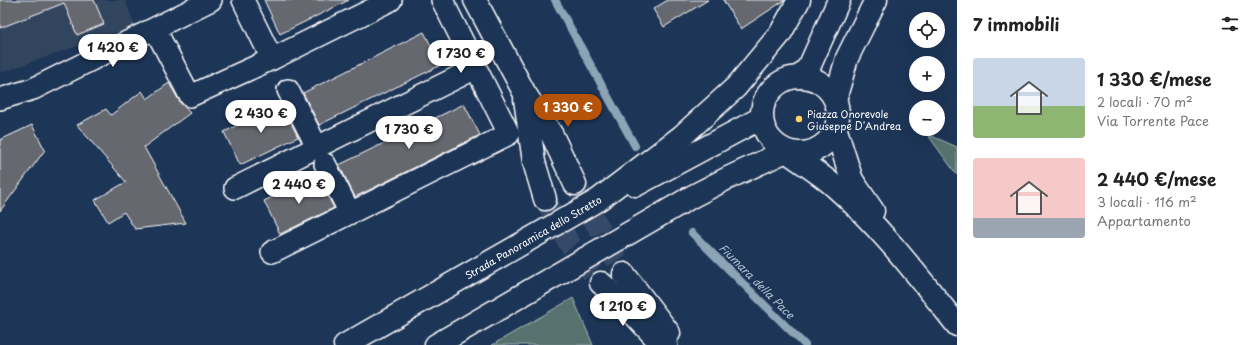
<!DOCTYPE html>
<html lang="it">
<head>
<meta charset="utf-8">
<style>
	:root { --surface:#fff; --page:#f2f2f2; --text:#222; --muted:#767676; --accent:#b45309 }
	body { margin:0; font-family:"Playpen Sans",sans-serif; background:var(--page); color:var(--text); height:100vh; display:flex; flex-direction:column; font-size:15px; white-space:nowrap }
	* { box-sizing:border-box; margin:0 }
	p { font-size:13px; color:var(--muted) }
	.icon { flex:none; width:22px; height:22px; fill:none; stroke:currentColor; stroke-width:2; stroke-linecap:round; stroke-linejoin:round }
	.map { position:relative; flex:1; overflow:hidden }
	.sheet { display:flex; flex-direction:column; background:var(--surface); width:300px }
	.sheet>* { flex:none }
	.buttons { position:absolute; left:909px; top:12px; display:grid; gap:8px }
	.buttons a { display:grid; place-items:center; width:36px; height:36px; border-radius:50%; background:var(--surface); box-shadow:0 4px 16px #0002; font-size:20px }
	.price { position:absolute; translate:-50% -34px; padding:0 9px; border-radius:14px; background:#fff; color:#222; font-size:13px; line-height:26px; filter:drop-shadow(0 1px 2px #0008) }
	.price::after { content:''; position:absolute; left:50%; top:24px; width:12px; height:9px; margin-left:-6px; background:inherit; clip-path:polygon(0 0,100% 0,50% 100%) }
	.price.current { background:var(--accent); color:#fff }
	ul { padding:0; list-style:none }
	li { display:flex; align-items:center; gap:12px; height:100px; padding:0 16px }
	li span { display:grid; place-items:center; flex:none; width:112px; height:80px; border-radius:4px; color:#555 }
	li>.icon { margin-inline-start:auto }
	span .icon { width:48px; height:48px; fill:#fffc; stroke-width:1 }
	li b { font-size:17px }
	h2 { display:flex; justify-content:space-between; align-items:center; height:48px; padding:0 16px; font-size:17px }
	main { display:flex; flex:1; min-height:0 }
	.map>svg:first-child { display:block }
</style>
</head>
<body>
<main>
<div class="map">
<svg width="957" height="345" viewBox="0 0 957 345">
	<rect width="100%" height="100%" fill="#1d3557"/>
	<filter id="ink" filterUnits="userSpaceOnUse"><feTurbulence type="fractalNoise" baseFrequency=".025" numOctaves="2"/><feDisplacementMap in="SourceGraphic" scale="8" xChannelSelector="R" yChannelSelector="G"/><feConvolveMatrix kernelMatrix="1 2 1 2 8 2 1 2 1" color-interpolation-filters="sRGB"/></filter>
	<g filter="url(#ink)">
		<!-- built -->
		<path fill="#33445e" d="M0,0H125L135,26L0,73Z"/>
		<!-- green -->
		<g fill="#56716e" stroke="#aab8b6">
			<path d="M927,134L957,147V175Z"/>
			<path d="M573,298L593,345H492Z"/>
		</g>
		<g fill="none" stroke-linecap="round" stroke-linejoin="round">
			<!-- stream -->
			<g stroke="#8ca4b6" stroke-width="8">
				<path d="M555,0L635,146"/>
				<path d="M692,233L805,345"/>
			</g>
		</g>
		<!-- building -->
		<g fill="#666870" stroke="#fff">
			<path d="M0,0H94L104,24L77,35L64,3L0,28Z"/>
			<path d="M264,0H349L280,34Z"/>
			<path d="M668,0H708L664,27L653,9Z"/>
			<path d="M723,0H785L741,29Z"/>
			<path d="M424,32L441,65L319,125L303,93Z"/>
			<path d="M169,83L180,102L190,113L144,147L186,223L135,229L124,212L108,222L95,200L126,182L77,125L106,109L111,115L142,91L147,99Z"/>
			<path d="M281,103L298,137L240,165L224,132Z"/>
			<path d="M464,104L480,135L355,197L339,165Z"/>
			<path d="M32,125L45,150L0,211V140Z"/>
			<path d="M317,175L334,208L280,234L264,201Z"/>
		</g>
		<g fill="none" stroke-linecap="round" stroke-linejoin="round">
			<!-- secondary-tunnel -->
			<g stroke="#344968" stroke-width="22" stroke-dasharray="22 11" stroke-linecap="butt">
				<path d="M575,184L624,274"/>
				<path d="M545,199L569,243L601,283"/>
			</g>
			<defs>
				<g id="street">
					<path d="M243,0L272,59"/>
					<path d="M155,29L190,96L272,59L391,0"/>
					<path d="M288,90L317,147"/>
					<path d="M0,99L33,89L211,0"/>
					<path d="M325,164L350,213"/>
					<path d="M235,188L476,68"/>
					<path d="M272,252L509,134L442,0"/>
				</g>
				<g id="secondary">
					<path d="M475,0L524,92L552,135L575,184"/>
					<path d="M525,99L534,162L545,199"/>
					<path d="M836,130L852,180L873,211"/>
					<path d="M786,151C801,162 818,172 833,185C880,226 918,276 957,325"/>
					<path d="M624,274L669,333"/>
					<path d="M601,283L629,309L656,338L666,345"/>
				</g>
				<g id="primary">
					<circle cx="800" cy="115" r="38"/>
					<path d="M800,77L810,65L839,0"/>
					<path d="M835,100L847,58L876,0"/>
					<path d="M636,185L761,118"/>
					<path d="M345,345L598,200L682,136L736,87L780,34L799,0"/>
					<path d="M436,345L693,196L728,178L786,151"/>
				</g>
			</defs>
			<!-- street casing -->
			<use href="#street" stroke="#fff" stroke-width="24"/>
			<!-- secondary casing -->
			<use href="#secondary" stroke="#fff" stroke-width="25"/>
			<!-- primary casing -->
			<use href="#primary" stroke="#fff" stroke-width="25"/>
			<!-- street -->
			<use href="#street" stroke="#1d3557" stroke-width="21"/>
			<!-- secondary -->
			<use href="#secondary" stroke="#1d3557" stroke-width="22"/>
			<!-- primary -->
			<use href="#primary" stroke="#1d3557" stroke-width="22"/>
		</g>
	</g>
	<!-- markers -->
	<circle fill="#ffd166" stroke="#1d3557" stroke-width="1.5" cx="799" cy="119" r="4"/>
	<g text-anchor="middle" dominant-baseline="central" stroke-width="3" stroke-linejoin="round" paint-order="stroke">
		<!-- poi labels -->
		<g font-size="10" fill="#fff" stroke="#1d3557" text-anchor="start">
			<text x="807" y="113">Piazza Onorevole<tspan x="807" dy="12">Giuseppe D'Andrea</tspan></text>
		</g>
		<!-- street labels -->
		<g font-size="10" fill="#fff" stroke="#1d3557">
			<text transform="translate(533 237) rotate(-30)">Strada Panoramica dello Stretto</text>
		</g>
		<!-- water labels -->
		<g font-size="11" font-style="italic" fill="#b2c2cf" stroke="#1d3557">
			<text transform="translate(757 281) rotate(45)">Fiumara della Pace</text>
		</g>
	</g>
</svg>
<div class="buttons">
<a><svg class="icon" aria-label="locate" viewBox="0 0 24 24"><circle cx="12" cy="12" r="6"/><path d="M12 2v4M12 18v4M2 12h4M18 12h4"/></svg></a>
<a>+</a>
<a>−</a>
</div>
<b class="price" style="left:113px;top:68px">1 420 €</b>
<b class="price" style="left:461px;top:74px">1 730 €</b>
<b class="price current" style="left:568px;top:128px">1 330 €</b>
<b class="price" style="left:261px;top:134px">2 430 €</b>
<b class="price" style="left:409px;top:150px">1 730 €</b>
<b class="price" style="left:299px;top:205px">2 440 €</b>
<b class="price" style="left:623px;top:327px">1 210 €</b>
</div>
<section class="sheet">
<h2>7 immobili<svg class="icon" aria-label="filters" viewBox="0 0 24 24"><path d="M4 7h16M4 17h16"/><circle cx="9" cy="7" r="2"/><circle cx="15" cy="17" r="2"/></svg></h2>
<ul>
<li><span style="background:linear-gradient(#c9d6e8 60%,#8fb573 0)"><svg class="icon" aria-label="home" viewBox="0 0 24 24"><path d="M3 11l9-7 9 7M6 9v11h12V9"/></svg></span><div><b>1 330 €/mese</b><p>2 locali · 70 m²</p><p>Via Torrente Pace</p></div></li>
<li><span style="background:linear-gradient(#f6c9c9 75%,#9aa5b1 0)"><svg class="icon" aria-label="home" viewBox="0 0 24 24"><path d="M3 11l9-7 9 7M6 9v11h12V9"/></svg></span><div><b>2 440 €/mese</b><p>3 locali · 116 m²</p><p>Appartamento</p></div></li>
</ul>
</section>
</main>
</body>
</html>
